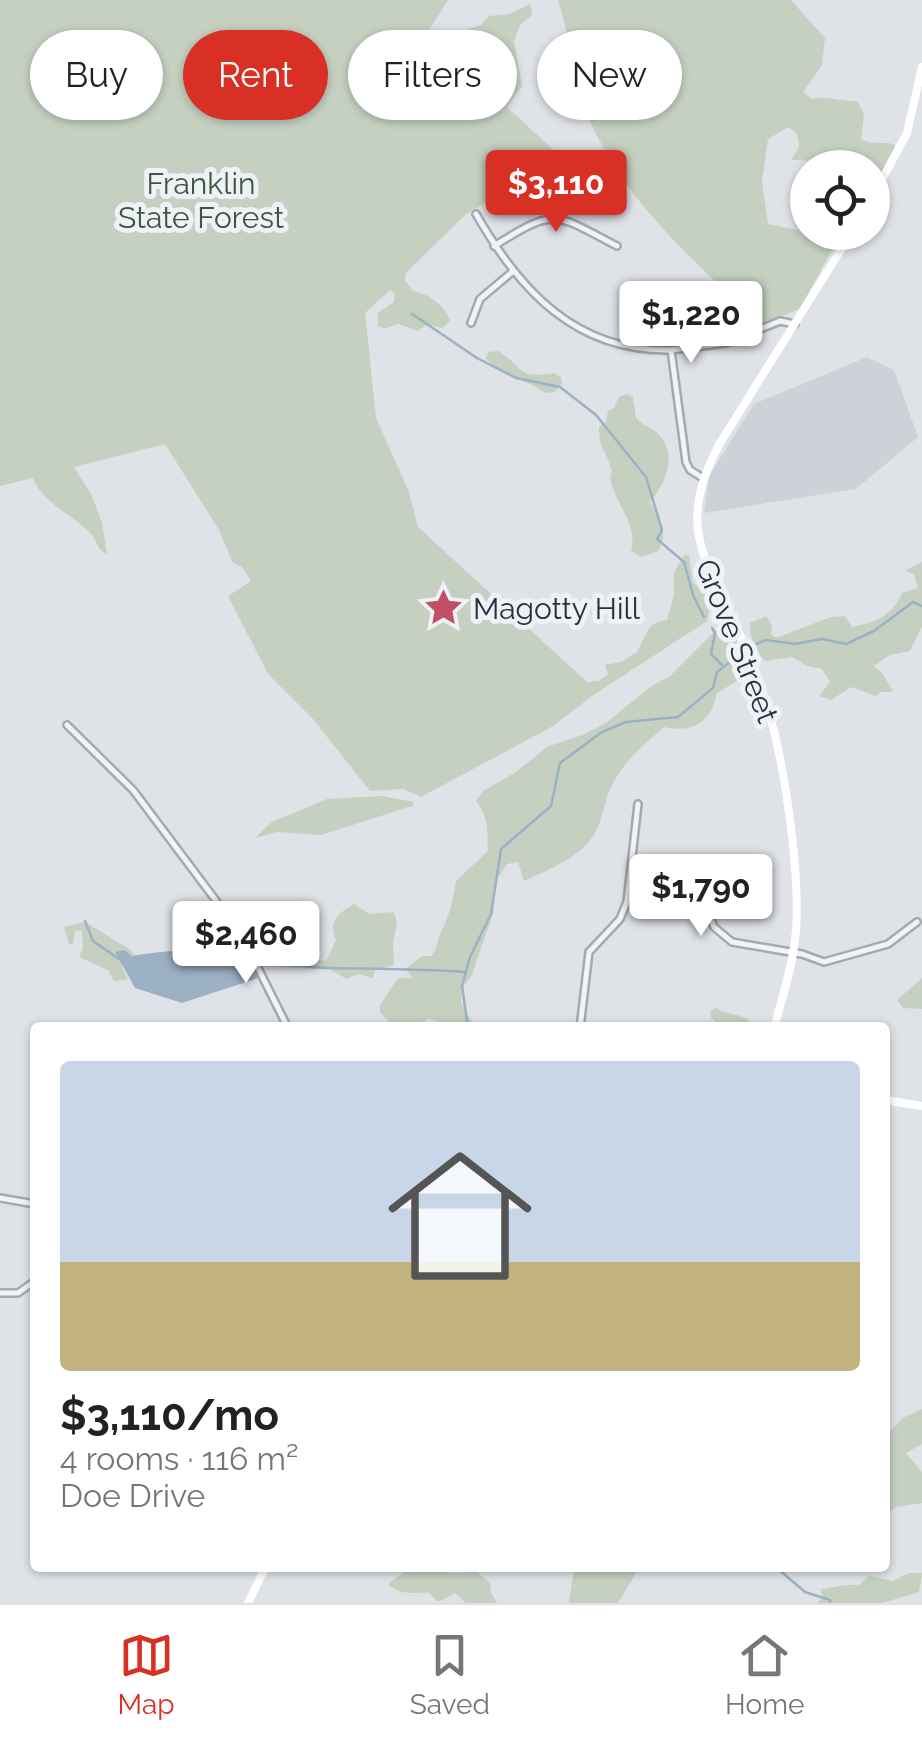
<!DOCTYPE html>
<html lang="en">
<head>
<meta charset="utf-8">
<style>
	:root { --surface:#fff; --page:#f6f6f6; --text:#222; --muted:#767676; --line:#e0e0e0; --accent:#d93025 }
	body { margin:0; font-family:Raleway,sans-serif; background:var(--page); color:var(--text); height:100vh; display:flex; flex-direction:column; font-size:38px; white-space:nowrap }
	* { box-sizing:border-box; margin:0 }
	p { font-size:32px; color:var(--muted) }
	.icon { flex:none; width:55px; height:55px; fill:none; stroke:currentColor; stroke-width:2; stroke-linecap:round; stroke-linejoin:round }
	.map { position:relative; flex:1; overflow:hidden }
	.drawer { position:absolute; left:30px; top:1022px; width:860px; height:550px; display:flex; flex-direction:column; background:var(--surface); border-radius:10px; box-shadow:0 2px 8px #0004 }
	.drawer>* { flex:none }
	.top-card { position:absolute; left:30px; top:30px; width:862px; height:90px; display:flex; gap:20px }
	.controls { position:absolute; left:790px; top:150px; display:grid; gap:20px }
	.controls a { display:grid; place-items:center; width:100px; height:100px; border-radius:50%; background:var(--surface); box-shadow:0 2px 8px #0004; font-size:50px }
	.price { position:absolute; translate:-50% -85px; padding:0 22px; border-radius:10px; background:#fff; color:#222; font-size:32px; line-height:65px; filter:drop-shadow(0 2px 5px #0008) }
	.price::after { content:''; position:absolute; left:50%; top:60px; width:30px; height:22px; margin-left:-15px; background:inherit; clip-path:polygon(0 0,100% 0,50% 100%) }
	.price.current { background:var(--accent); color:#fff }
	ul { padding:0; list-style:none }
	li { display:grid; align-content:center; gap:20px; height:530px; padding:0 30px }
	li+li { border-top:2px solid var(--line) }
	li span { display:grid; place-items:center; height:310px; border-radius:10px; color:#555 }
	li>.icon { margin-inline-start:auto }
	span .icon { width:180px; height:180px; fill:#fffc; stroke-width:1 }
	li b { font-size:42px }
	.chip { padding:0 35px; border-radius:45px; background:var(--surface); box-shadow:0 2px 8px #0004; font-size:35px; line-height:90px }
	.chip.current { background:var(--accent); color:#fff }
	.dock { display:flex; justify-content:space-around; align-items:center; height:140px; border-top:2px solid var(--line); background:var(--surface); font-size:28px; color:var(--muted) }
	.dock a { display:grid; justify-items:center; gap:5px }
	.dock .current { color:var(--accent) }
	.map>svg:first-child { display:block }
</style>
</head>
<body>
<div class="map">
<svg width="922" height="1603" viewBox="0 0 922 1603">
	<rect width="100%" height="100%" fill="#dfe2e7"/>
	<!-- built -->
	<path fill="#cdd2d9" d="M867,357L894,370L918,437L856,489L704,513L709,476L754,404Z"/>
	<!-- green -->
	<g fill="#c5d0c1">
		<path d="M0,0H448L428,32L464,66L473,52L468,35L469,29L481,25L489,16L510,14L530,4L532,15L520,25L514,41L522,86L507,107L560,156L465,215L406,273L405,280L413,291C429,294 443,304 450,320L443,328L426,325L418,331L398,324L384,329L378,326V313L394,302L395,294L390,290L365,313L376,418L409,492L418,527L587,682L599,681L608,674L605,665L621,662L637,652C646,637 646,622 667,620L674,595V572L685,554L689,556L693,582L711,602L707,621L592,696L553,726L421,797L404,789L370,791L313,719L268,674L228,596L251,581L242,567L233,563L219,530L165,444L74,467L92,496L102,523L107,554C96,549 99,544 92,535C74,515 42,503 33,478L0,486Z"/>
		<path d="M558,0H791L825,38L822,65L803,92L812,99C826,95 842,102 857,101L864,114L861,139C872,146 889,140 896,146L886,167L873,182L872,168L830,167L822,161L791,160L799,147L797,133L788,127L768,139L762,181L768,224L838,238L800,309L760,324C693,259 628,206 589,119C573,82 571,38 558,0Z"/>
		<path d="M498,351C526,368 515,379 554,373L561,377L562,383L555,392L545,393C526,379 500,375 485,358L489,352Z"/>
		<path d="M627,394L633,397L636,418C643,426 647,425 655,431C680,452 666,483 650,502C660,519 669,531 658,551L642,557L631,551C638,525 617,506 611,482C608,467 615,480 610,465C604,447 599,449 599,427L606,422L608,411L614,408L619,397Z"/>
		<path d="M922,562V626L910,651L890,655L874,666L883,674L893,692H881L876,696L851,687L831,700L819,696L830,682L822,669L807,666L792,657L765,661C757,653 748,635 750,623L766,616L772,626L771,635L776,638L831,617L845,616L852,627C877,622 892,616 902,593L918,588L914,575L906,570Z"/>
		<path d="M716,630C737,631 748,657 749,674L717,693C711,723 693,733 664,727C641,747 619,766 608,794C603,808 601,827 591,839C576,859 546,871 524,881L518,862L507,864L497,879L493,914L471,977L462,988L461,1002L475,1027H460L456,1022L441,1025L438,1021L428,1019L422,1022L421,1027H385L388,1020L380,1013V1005L398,978H413L405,969L422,956H431C438,948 437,941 441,932C450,914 453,900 456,881L488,851C487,830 489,818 476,801L483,791L516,772L547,747L585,734L607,722L653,685L669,677Z"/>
		<path d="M382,796L414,802L412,806L321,835L277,832L255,838L272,822L327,799Z"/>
		<path d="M354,904L369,914L394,912L397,923L393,943L394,965L375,970L373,978L358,974L347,979L330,970L263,966L288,956L303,964L309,960L326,961L336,940C328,922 338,913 354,904Z"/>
		<path d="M85,922L131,950L135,956L128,954L122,968L128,979L114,981L108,970L79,957L83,948L82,931L75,930L73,944H69L64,927Z"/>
		<path d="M922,978V1009L903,1008L897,1000Z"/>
		<path d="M716,1008C727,1015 738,1013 749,1020L748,1027H722L711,1018L710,1012Z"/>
		<path d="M922,1409V1444L906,1453L922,1472V1503L896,1507L885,1515V1436L903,1418Z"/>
		<path d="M409,1568L424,1572L442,1568L451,1573L477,1572L491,1584L490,1591L497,1603H466L455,1593L438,1602L429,1593C413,1592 400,1596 388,1584Z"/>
		<path d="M574,1568H639L618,1603H569Z"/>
		<path d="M909,1573H922L919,1592L882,1603H817L823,1597L820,1589C833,1588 844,1584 859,1585L869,1576L893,1581Z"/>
	</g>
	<!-- water -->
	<path fill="#9db1c4" d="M231,945L243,950L258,978L182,1003L135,988L115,952L124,950L132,956C164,950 198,950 231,945Z"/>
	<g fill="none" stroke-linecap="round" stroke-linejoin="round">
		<!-- stream -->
		<g stroke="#9db1c4" stroke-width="2.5">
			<path d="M412,314L477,358L516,378L560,387L596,415L646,477L662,530L657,539L684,562L693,595L704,617"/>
			<path d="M712,628L715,633L711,654L722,665"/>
			<path d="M85,921L93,941L119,959"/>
			<path d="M261,964C286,962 307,968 331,968C376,969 420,969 464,972"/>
			<path d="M468,1028L462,986L470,957L491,914L501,849L551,806L560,763L602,732L626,722L678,717L713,688L717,672L751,646L766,640L795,644L822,639L846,644L874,631L913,602L922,606"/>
			<path d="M777,1568L805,1592L830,1600V1603"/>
		</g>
		<defs>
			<g id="street">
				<path d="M476,214C520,291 576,352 671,350"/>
				<path d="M494,246C557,207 553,213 617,246"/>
				<path d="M471,323L480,299L512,272"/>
				<path d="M703,478L690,470L686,462L671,350L726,343L780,321L795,324"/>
				<path d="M67,725L133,790L217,902L247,946L288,1028"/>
				<path d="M630,877L676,882L691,887L704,902L714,927L732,942L802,954L824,962L888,944L917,922"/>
				<path d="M580,1028L589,952L620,919L627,902L638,804"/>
				<path d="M0,1198L35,1204"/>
				<path d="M0,1293H18L35,1281"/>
			</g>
		</defs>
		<!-- street casing -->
		<use href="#street" stroke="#a5a9b1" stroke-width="10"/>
		<!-- street -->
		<use href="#street" stroke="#f1f3f6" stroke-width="5"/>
		<!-- secondary -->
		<g stroke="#fff" stroke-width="8">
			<path d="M872,198L907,133L922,67"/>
			<path d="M774,1028C782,998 792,969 795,939C802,887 787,787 775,735C766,698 753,662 737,628C702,553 677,524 720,443L852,232"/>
			<path d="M885,1100L922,1106"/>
			<path d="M248,1603L265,1568"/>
		</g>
	</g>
	<!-- icons -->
	<defs>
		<symbol id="sight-bare" viewBox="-9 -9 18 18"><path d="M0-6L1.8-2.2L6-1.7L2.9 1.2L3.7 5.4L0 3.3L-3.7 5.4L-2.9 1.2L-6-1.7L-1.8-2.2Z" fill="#c24e63" stroke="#eef1f5" stroke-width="2.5" paint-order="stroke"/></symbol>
	</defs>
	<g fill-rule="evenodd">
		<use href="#sight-bare" x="416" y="580" width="55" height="55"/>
	</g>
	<g text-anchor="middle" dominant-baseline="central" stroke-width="10" stroke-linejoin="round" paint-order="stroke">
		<!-- park labels -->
		<g font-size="30" fill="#3f5738" stroke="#eef1f5">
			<text x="201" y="183">Franklin<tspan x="201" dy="34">State Forest</tspan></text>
		</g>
		<!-- poi labels -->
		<g font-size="30" fill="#29313d" stroke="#eef1f5" text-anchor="start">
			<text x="473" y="608">Magotty Hill</text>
		</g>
		<!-- street labels -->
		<g font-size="30" fill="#29313d" stroke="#eef1f5">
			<text transform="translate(737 641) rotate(68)">Grove Street</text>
		</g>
	</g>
</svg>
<div class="controls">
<a><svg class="icon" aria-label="locate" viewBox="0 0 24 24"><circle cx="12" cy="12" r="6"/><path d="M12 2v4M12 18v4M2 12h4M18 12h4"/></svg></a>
</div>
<b class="price current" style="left:556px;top:235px">$3,110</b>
<b class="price" style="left:691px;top:366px">$1,220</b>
<b class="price" style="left:701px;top:939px">$1,790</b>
<b class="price" style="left:246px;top:986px">$2,460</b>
<div class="top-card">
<a class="chip">Buy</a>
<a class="chip current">Rent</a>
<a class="chip">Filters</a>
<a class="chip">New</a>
</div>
<section class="drawer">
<ul>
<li><span style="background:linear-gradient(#c9d6e8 65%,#c2b280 0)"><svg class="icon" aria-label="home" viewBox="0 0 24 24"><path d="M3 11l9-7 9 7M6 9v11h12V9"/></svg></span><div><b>$3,110/mo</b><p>4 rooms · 116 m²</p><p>Doe Drive</p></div></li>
</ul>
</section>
</div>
<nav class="dock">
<a class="current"><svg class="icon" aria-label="map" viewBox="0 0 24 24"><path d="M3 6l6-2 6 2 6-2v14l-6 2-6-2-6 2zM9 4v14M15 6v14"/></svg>Map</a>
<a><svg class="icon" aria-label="saved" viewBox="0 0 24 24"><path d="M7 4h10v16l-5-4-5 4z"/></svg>Saved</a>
<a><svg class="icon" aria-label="home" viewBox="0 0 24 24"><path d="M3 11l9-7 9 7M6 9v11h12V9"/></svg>Home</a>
</nav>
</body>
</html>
